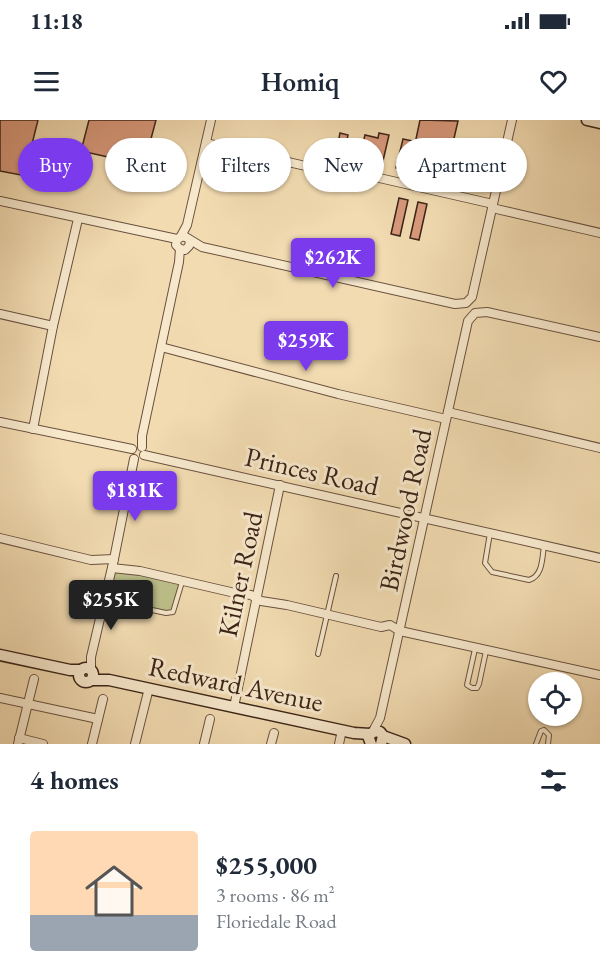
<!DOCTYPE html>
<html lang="en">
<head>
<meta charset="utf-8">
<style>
	:root { --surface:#fff; --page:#f6f6f7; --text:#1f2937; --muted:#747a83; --line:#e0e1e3; --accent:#7c3aed }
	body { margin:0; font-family:"EB Garamond",serif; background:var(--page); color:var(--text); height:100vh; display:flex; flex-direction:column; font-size:22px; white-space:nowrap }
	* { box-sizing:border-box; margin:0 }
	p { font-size:20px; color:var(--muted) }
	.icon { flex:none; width:33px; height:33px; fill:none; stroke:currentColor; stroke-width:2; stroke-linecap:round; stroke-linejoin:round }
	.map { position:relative; height:624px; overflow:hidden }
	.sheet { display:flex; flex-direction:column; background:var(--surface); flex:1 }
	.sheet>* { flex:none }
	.top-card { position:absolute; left:18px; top:18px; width:564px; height:54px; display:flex; gap:12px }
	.buttons { position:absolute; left:528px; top:552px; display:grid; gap:12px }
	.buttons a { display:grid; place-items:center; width:54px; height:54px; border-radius:50%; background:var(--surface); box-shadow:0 2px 4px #0004; font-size:30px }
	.price { position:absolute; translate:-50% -51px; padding:0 14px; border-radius:6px; background:var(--accent); color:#fff; font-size:20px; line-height:39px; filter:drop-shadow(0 2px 3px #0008) }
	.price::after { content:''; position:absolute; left:50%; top:36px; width:18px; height:14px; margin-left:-9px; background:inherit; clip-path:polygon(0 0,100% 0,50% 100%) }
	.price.active { background:#222; color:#fff }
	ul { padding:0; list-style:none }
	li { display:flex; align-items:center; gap:18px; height:150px; padding:0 30px }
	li+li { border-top:2px solid var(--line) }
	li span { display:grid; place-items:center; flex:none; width:168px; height:120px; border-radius:6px; color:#555 }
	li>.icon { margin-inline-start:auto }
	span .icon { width:72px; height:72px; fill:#fffc; stroke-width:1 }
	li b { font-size:26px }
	h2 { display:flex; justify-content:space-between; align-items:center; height:72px; padding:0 30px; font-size:26px }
	.pill { padding:0 21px; border-radius:27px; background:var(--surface); box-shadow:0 2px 4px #0004; font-size:21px; line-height:54px }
	.pill.active { background:var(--accent); color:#fff }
	.status { display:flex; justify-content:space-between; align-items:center; height:42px; padding:0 30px; background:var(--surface); direction:ltr }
	.status svg { height:16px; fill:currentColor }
	header { display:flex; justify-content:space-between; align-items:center; height:78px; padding:0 30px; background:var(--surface); font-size:27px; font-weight:600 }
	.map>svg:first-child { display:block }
</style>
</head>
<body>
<div class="status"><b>11:18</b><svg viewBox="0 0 49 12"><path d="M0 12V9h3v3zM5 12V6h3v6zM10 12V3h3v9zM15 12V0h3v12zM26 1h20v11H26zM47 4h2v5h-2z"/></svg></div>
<header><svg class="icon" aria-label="menu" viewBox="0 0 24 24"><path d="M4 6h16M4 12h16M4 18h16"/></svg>Homiq<svg class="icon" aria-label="heart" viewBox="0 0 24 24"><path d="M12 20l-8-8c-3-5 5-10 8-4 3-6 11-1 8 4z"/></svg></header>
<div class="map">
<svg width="600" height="624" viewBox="0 0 600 624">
	<rect width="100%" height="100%" fill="#f2dbb1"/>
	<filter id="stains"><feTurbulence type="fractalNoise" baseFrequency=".00333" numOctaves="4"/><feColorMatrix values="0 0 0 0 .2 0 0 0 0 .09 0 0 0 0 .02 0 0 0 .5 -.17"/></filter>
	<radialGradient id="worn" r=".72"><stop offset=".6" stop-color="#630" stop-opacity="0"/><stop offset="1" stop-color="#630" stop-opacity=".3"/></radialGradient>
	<!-- green -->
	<path fill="#bdc08a" stroke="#7c7250" stroke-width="1.5" d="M112,448L183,461L175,489L166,493L105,480Z"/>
	<!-- building -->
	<g fill="#d9997c" stroke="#3b2317" stroke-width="1.5">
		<path d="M0,0H38L28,40L30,41L26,56L0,51Z"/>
		<path d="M89,0H156L144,45L81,31Z"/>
		<path d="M420,0L458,1L452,27L416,19Z"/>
		<path d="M340,13L348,15L343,39L335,38Z"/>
		<path d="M379,13L389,15L382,45L359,40L365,15L378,18Z"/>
		<path d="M403,19L413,21L406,50L396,48Z"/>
		<path d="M399,78L408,80L400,116L391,114Z"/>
		<path d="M418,82L427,84L419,120L410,118Z"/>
	</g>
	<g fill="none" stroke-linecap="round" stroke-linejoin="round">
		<defs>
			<g id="lane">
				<path d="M490,413L485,443L492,452L529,460C543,456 542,438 544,426"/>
				<path d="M105,480L166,493L173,492L182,462"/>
				<path d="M475,529L467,565L472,568H477L479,564L486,531"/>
				<path d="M318,534L336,456"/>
				<path d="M536,624L541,611L544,610L549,615L548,624"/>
			</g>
			<g id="street">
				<path d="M206,23L336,53L375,57L493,84"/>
				<path d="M0,81L177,119"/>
				<path d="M492,88L600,113"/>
				<path d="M181,116L187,105L211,0"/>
				<path d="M190,121L189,126L185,130L180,129L176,125L177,119L184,116L202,127L455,184L466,183L472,177L512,0"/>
				<path d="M0,194L53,206"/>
				<path d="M161,227L338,274L446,299"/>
				<path d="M448,292L600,328"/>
				<path d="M0,302L132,329"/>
				<path d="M33,309L53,206L78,99"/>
				<path d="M142,327V316L179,142L180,129"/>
				<path d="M144,335L600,438"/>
				<path d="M0,418L91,440L114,439"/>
				<path d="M112,448L140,451L235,473L251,475L261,481L287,485L381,507L390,505L400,511L600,555"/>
				<path d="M91,550V537L114,439L134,339"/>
				<path d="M0,578L98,599"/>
				<path d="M234,587L280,365"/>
				<path d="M373,611L380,598L468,201L475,193L487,192L600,217"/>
				<path d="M19,618L43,624"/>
				<path d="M18,624L34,559"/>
				<path d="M92,624L103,579"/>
				<path d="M135,624L149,568"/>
				<path d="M204,624L210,599"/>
				<path d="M271,624L274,613"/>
				<path d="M339,624L342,610"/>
			</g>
			<g id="secondary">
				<path d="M587,0L600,3"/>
				<path d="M0,535L70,550H81"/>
				<circle cx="86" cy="555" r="7"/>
				<path d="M92,560H109L354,613L370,614"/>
				<path d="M383,616L405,624"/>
				<path d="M371,624L368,616L375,611L380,612L383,616L381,624"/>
			</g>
		</defs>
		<!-- lane casing -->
		<use href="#lane" stroke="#69513e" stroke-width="6"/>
		<!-- street casing -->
		<use href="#street" stroke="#69513e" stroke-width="10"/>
		<!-- secondary casing -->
		<use href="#secondary" stroke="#3b2317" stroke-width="13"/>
		<!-- lane -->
		<use href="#lane" stroke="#f7e8cc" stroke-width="4"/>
		<!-- street -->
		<use href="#street" stroke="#f7e8cc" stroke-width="8"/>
		<!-- secondary -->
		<use href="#secondary" stroke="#f7e8cc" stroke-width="10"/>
	</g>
	<g text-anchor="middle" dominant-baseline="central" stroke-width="6" stroke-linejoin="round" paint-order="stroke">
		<!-- street labels -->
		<g font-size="27" fill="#3b2317" stroke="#f7e8cc">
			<text transform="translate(312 351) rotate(13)">Princes Road</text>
			<text transform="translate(405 390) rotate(-78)">Birdwood Road</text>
			<text transform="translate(240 454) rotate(-78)">Kilner Road</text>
			<text transform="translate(236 564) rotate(12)">Redward Avenue</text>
		</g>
	</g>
	<rect width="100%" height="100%" filter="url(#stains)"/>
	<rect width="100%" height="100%" fill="url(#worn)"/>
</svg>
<div class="buttons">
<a><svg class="icon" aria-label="locate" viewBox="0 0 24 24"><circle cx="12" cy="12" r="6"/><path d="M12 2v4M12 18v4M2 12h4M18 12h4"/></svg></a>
</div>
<b class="price" style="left:333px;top:169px">$262K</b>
<b class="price" style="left:306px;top:252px">$259K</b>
<b class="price" style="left:135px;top:402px">$181K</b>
<b class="price active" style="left:111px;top:511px">$255K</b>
<div class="top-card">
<a class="pill active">Buy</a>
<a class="pill">Rent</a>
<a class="pill">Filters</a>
<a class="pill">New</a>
<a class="pill">Apartment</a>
</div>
</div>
<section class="sheet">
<h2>4 homes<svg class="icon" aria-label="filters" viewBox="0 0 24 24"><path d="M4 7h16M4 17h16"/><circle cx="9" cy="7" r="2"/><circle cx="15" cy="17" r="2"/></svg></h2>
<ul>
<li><span style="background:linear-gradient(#ffd9b3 70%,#9aa5b1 0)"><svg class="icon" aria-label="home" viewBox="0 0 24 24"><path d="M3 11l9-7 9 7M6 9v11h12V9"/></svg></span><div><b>$255,000</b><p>3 rooms · 86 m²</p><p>Floriedale Road</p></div></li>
</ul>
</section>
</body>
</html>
